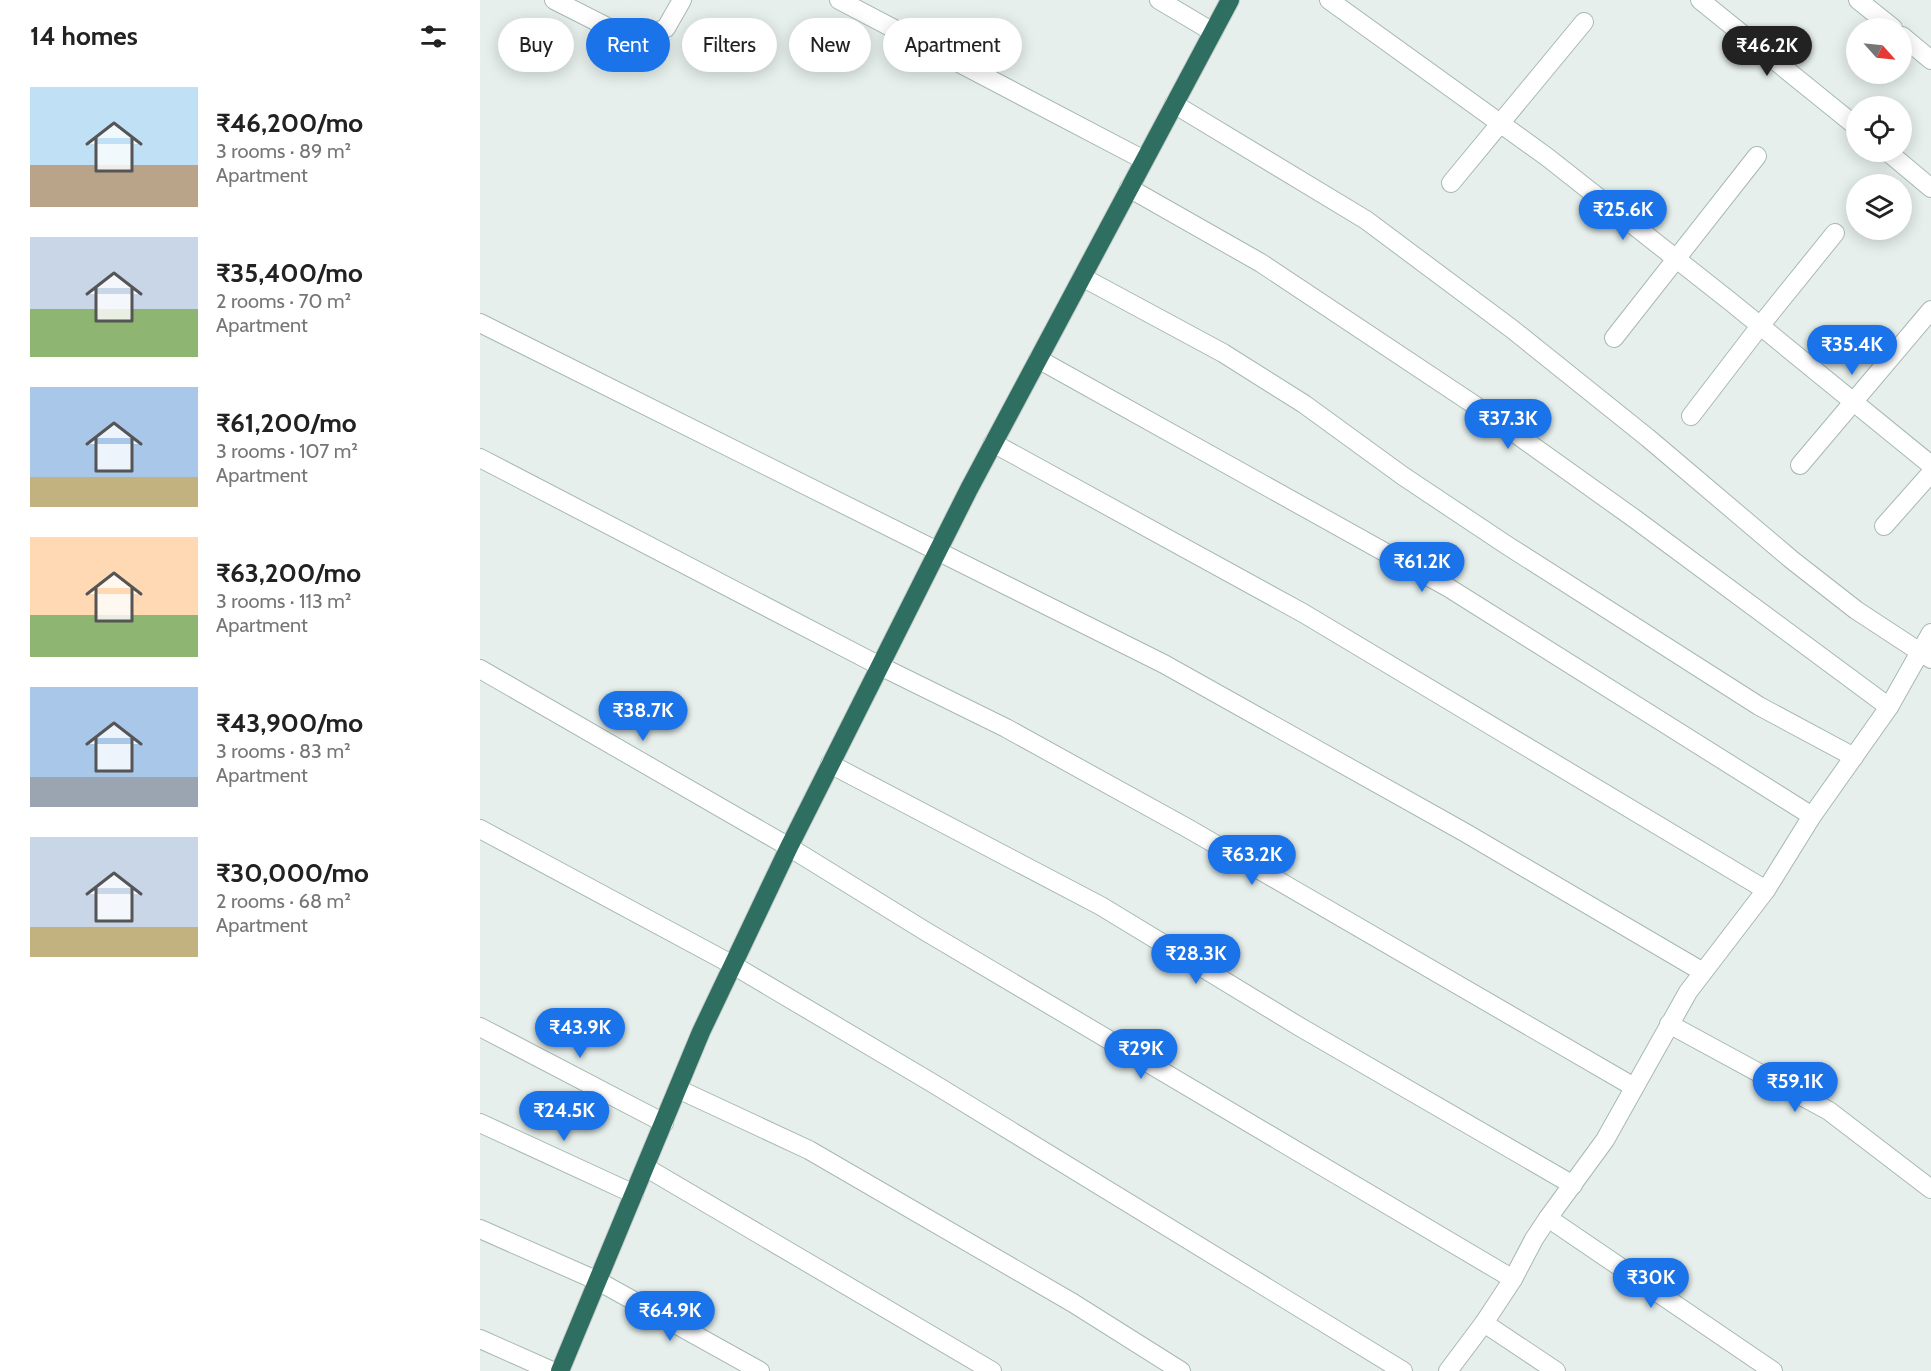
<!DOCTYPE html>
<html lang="en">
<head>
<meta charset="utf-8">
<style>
	:root { --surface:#fff; --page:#f6f6f6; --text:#222; --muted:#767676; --accent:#1a73e8 }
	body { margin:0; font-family:Cabin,sans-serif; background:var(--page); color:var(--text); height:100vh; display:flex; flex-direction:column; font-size:22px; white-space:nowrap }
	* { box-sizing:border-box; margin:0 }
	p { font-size:20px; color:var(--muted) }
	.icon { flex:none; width:33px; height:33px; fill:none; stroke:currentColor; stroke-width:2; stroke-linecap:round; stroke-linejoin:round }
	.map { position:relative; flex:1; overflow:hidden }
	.sheet { display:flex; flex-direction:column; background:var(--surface); width:480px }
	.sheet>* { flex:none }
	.top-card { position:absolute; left:18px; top:18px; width:570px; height:54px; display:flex; gap:12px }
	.needle { width:39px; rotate:117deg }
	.tools { position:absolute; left:1366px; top:18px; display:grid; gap:12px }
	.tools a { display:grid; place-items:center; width:66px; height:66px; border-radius:50%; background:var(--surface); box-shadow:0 3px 15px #0003; font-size:30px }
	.price { position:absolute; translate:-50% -51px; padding:0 14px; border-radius:21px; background:var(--accent); color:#fff; font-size:20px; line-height:39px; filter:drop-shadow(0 2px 3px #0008) }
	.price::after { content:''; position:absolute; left:50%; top:36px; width:18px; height:14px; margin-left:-9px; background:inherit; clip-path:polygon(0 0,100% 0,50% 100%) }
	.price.active { background:#222; color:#fff }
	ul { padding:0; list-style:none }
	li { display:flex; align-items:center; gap:18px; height:150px; padding:0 30px }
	li span { display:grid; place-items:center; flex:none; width:168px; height:120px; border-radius:0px; color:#555 }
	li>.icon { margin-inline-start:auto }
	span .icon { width:72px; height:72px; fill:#fffc; stroke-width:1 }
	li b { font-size:26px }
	h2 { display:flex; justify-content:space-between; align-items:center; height:72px; padding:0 30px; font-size:26px }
	.pill { padding:0 21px; border-radius:27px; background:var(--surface); box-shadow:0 3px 15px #0003; font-size:21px; line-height:54px }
	.pill.active { background:var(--accent); color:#fff }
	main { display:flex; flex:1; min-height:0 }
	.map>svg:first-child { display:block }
</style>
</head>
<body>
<main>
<section class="sheet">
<h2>14 homes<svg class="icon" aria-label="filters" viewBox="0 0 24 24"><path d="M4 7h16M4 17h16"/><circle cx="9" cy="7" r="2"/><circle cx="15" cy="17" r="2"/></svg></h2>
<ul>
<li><span style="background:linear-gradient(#bfe0f5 65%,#b9a48a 0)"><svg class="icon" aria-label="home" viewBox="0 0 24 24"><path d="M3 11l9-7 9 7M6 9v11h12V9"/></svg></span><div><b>₹46,200/mo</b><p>3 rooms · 89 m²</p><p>Apartment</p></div></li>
<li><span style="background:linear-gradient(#c9d6e8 60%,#8fb573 0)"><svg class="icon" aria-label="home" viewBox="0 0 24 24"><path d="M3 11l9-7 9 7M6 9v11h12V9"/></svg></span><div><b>₹35,400/mo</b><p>2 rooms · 70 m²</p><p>Apartment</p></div></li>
<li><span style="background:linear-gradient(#a9c7e8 75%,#c2b280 0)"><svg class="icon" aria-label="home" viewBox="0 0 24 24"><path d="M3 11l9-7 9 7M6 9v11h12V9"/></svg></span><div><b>₹61,200/mo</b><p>3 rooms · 107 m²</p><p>Apartment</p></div></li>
<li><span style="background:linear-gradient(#ffd9b3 65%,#8fb573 0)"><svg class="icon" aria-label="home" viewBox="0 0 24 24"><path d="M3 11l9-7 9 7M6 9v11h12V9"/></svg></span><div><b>₹63,200/mo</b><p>3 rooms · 113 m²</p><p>Apartment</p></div></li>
<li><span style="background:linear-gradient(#a9c7e8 75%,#9aa5b1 0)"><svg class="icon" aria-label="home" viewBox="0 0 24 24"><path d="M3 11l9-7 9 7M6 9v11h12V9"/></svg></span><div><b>₹43,900/mo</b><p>3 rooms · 83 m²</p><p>Apartment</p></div></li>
<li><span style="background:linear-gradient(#c9d6e8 75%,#c2b280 0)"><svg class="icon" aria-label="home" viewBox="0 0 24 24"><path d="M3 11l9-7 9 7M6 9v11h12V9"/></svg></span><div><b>₹30,000/mo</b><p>2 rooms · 68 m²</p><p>Apartment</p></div></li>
</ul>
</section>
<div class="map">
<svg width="1451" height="1371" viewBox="0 0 1451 1371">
	<rect width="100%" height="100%" fill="#e6efeb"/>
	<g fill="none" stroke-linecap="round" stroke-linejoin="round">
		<defs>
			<g id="minor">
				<path d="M74,0L155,41L186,28L202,0"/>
				<path d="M359,0L664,160"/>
				<path d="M679,0L733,32"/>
				<path d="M849,0L1067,157L1251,302L1451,465"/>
				<path d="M1220,0L1377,127"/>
				<path d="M1378,0L1413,28"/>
				<path d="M1422,36L1451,60"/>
				<path d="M694,104L886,220L1032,329L1168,438L1312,560L1376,610L1440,652L1451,633"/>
				<path d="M1408,152L1451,188"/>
				<path d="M971,183L1104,22"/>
				<path d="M649,188L781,263L1008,414L1155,519L1409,707"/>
				<path d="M602,277L743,353L824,404L923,476L1028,546L1279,706L1374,757"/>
				<path d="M0,323L684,664L984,832L1223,972"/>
				<path d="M1134,338L1277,156"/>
				<path d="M558,359L969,588L1332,816"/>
				<path d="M1211,416L1280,326L1355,233"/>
				<path d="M513,443L823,613L1286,890"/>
				<path d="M0,458L400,666L526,728L709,829L1154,1087"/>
				<path d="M1320,465L1451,310"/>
				<path d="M1404,526L1451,473"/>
				<path d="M0,669L309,847L445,931L1033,1279"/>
				<path d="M350,764L621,906L820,1027L1093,1185"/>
				<path d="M0,829L253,965L454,1084L923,1371"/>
				<path d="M1189,1024L1349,1111L1451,1189"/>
				<path d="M0,1027L184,1123"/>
				<path d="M198,1089L329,1150L593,1303L701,1371"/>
				<path d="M0,1123L154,1194"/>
				<path d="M165,1167L512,1371"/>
				<path d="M1068,1218L1293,1371"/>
				<path d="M0,1229L118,1281L280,1371"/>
				<path d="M1004,1323L1076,1371"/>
				<path d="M0,1339L72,1371"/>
				<path d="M968,1371L1004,1323L1033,1279L1054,1239L1068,1218L1125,1140L1208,992L1286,890L1332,816L1409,707L1440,652L1451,659"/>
			</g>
			<path id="highway" d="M80,1371L221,1032L309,847L489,489L750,0"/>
		</defs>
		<!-- minor casing -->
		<use href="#minor" stroke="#a8b8b2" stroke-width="20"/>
		<!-- highway casing -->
		<use href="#highway" stroke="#c2cac8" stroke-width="20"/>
		<!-- minor -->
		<use href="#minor" stroke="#fff" stroke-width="18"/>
		<!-- highway -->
		<use href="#highway" stroke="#2f6f62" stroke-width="18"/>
	</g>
</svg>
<div class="tools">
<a><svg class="needle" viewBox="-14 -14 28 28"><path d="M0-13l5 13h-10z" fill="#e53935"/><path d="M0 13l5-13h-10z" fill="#767676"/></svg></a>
<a><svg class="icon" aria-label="locate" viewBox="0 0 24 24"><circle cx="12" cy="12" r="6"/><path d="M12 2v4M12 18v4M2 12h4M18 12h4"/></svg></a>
<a><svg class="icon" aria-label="layers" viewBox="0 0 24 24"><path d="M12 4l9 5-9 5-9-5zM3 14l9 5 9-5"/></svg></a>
</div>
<b class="price active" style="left:1287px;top:77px">₹46.2K</b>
<b class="price" style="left:1143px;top:241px">₹25.6K</b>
<b class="price" style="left:1372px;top:376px">₹35.4K</b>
<b class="price" style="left:1028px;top:450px">₹37.3K</b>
<b class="price" style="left:942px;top:593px">₹61.2K</b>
<b class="price" style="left:163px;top:742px">₹38.7K</b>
<b class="price" style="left:772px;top:886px">₹63.2K</b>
<b class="price" style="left:716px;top:985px">₹28.3K</b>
<b class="price" style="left:100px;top:1059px">₹43.9K</b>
<b class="price" style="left:661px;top:1080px">₹29K</b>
<b class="price" style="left:1315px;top:1113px">₹59.1K</b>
<b class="price" style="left:84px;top:1142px">₹24.5K</b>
<b class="price" style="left:1171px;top:1309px">₹30K</b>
<b class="price" style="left:190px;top:1342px">₹64.9K</b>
<div class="top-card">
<a class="pill">Buy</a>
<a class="pill active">Rent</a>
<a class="pill">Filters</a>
<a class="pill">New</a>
<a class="pill">Apartment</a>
</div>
</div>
</main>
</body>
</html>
